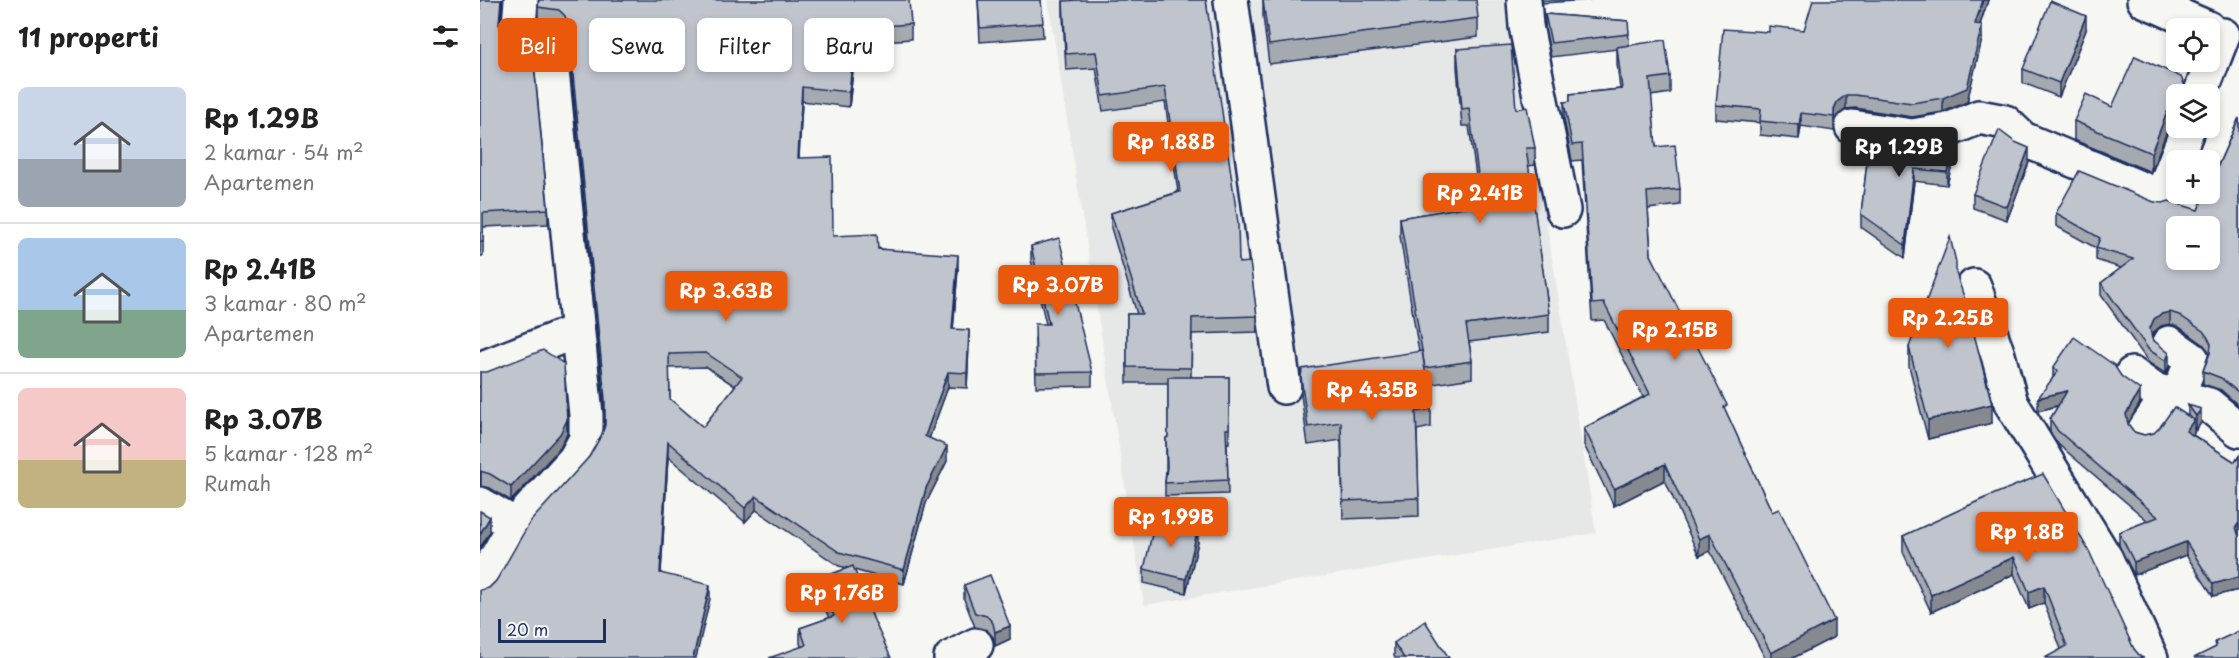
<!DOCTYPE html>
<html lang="id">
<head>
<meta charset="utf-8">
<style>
	:root { --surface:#fff; --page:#f6f6f6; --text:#222; --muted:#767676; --line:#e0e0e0; --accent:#ea580c }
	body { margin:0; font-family:"Playpen Sans",sans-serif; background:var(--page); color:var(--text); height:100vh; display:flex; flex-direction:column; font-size:22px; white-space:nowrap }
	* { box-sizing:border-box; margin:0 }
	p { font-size:20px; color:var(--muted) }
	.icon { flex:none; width:33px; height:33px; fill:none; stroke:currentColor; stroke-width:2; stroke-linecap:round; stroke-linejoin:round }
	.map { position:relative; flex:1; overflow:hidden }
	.details { display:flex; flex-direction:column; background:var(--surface); width:480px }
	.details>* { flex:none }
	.top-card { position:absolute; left:18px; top:18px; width:570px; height:54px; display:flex; gap:12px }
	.controls { position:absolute; left:1686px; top:18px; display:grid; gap:12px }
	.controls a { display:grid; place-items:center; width:54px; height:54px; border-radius:9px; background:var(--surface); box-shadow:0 3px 9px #0003; font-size:30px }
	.scale { position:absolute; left:18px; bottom:15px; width:108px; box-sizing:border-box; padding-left:6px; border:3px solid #1b2f5e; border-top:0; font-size:16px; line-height:21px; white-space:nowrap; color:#1b2f5e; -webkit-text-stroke:4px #f6f6f2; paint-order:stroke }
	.price { position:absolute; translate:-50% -51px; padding:0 14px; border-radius:6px; background:var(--accent); color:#fff; font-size:20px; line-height:39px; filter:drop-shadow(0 2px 3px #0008) }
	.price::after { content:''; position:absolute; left:50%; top:36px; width:18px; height:14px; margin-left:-9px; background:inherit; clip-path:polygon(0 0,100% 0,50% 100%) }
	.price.selected { background:#222; color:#fff }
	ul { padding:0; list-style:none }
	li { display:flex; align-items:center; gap:18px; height:150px; padding:0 18px }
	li+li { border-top:2px solid var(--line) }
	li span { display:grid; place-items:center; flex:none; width:168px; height:120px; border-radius:9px; color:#555 }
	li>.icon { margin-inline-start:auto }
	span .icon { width:72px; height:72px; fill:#fffc; stroke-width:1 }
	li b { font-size:26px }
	h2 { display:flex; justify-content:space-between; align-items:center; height:72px; padding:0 18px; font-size:26px }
	.chip { padding:0 21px; border-radius:9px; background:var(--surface); box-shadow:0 3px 9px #0003; font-size:21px; line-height:54px }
	.chip.selected { background:var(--accent); color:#fff }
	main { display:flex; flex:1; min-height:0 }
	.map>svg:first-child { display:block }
</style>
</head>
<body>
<main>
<section class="details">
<h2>11 properti<svg class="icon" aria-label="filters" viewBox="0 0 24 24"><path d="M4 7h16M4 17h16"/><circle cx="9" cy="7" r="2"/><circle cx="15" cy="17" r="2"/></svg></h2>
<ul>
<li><span style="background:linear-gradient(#c9d6e8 60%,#9aa5b1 0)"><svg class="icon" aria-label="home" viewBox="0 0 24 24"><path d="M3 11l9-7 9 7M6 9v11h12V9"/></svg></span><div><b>Rp 1.29B</b><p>2 kamar · 54 m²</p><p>Apartemen</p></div></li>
<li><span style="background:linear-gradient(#a9c7e8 60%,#7fa58c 0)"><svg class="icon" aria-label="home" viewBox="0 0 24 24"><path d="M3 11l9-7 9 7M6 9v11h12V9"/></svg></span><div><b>Rp 2.41B</b><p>3 kamar · 80 m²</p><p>Apartemen</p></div></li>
<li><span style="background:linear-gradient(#f6c9c9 60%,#c2b280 0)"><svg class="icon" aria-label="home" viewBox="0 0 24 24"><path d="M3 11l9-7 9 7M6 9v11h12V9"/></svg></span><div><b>Rp 3.07B</b><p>5 kamar · 128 m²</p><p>Rumah</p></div></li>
</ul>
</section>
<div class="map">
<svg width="1759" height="658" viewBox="0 0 1759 658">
	<rect width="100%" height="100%" fill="#f6f6f2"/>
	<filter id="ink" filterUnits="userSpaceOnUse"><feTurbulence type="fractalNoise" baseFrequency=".0167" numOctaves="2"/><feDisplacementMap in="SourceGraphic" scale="12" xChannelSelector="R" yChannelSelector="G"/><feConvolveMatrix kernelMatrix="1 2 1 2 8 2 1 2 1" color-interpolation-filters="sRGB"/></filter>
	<g filter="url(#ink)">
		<!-- built -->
		<path fill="#e6e7e7" d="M568,0H1031L1116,533L664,605Z"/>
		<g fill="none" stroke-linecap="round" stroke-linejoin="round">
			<defs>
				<g id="minor">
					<path d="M751,0L804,387"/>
					<path d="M1044,0L1046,26L1083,210"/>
					<path d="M1664,0L1728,28"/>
					<path d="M1720,94L1743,35"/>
					<path d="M1372,127L1432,136L1468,130L1499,117L1525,122L1543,139L1681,197L1708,128"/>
					<path d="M1494,286L1518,355L1531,403L1626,559L1671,658"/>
					<path d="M0,369L96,331"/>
					<path d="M1652,374L1674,390L1729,405L1759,430"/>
					<path d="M1665,429L1689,394L1701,388L1712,359L1689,343"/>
					<path d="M0,504L35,525"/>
					<path d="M0,586L35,525L95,459L106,439V415L69,40L38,39L41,0"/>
					<path d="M471,658L496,645"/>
				</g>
			</defs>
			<!-- minor casing -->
			<use href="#minor" stroke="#1b2f5e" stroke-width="38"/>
			<!-- minor -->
			<use href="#minor" stroke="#f6f6f2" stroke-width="33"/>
		</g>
		<!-- wall -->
		<g fill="#a5a9b0" stroke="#1b2f5e" stroke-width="1.5" fill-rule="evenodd">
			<path d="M0,0H22L20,27L68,209V224L3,227V256H0Z"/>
			<path d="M498,0H561L563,37L500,42Z"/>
			<path d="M726,0L759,263L777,316V332L712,334L711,377H749V443H747L748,494L685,496V483L686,470V438L688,437V383H647V314H657L631,228V213L698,192L685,102L623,111L616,68L586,70L583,16V1Z"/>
			<path d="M783,0L998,18V37L789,64L783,16Z"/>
			<path d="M1062,0H1110L1063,3Z"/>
			<path d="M1508,0L1500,25L1502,39L1487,102L1463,112L1432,117L1375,108L1366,109L1357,116L1354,122V131L1321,126L1319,139L1280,135V123L1236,119V105L1289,32L1324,30Z"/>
			<path d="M58,7L431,24V39L376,43L369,107L322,101L319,158L353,236L478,269L473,329L489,344L487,388L468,387L449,438L467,461L446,503L424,584L374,570L393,618L321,647L320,643V628L349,618L339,594V579L368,568L359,566L276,510L265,522L188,457L181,573L230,599L9,588L16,581L109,457L122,434L125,425V413L88,38L85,30L79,24L58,21ZM226,367L255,386L223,427L190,399L189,368Z"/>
			<path d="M1065,14L1148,21L1149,45L1190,76V93L1171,96L1176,147L1200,189V205L1168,209L1171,255L1247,414L1292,512L1354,637L1313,658H1285L1230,551L1219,556L1185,480L1134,506L1104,445V428L1163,397L1124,320L1112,321L1102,160L1092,161L1084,119V102H1090V94L1140,89L1137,64V49L1071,57L1065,28Z"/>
			<path d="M1606,30L1579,97L1543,83V69Z"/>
			<path d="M977,49L1036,109L1055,148V165L1048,166L1069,314V332L989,342L992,361V378L947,385L951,409V427L937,430L939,516L863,519L861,440L828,445L821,395V377L939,352L920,236V218L1000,205L989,126H982L977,67Z"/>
			<path d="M1706,94L1696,114L1691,121L1671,172L1594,140V121L1632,107Z"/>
			<path d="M1759,118V406L1741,390L1723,384V371L1729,353L1728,350L1723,344L1699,327L1690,324L1681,326L1674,332L1672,337L1689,366L1686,374L1669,363L1621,295V283L1641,268L1616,260V248L1576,226V213L1674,202L1718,210Z"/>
			<path d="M1390,136L1476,147L1467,185L1434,181L1425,258L1381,227V214Z"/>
			<path d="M1549,162L1527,220L1493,208V194Z"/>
			<path d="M551,246L612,372V386L556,387L555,338L566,324L551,260Z"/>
			<path d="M1476,273L1488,328L1512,423L1448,439L1429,366V347Z"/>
			<path d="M1573,368L1641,376L1660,403L1648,424L1654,432L1664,435L1674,433L1708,416V405L1721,423L1716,430L1714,427V433L1713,435L1755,462L1759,456V590L1733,596L1706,555L1654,575L1639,545V532L1668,521L1578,444L1570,432V419L1578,406L1558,411L1573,377Z"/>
			<path d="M0,372L87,434L80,448L31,501L10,488L0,486Z"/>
			<path d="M1505,498L1654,649H1581L1564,603L1549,609L1534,574L1451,612L1423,552V536Z"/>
			<path d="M718,542L706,593L664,583V569Z"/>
			<path d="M484,585L530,639L515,646L513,637L507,630L495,627L484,599Z"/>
			<path d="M914,643L969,658H915L914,656Z"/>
		</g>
		<!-- shaded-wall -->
		<g fill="#868990" stroke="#1b2f5e" stroke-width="1.5">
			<path d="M21,0H22L19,38V24Z"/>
			<path d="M1503,0H1508L1495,38V24Z"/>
			<path d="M1606,16V30L1579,97V83Z"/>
			<path d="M1502,25V39L1487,102L1463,112V98Z"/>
			<path d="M376,28V43L369,107V92Z"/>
			<path d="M322,87V101L318,172V158Z"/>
			<path d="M1706,88V94H1696V113L1691,121L1671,172V153L1691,102L1696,95Z"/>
			<path d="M1366,95V109L1357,116L1354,122V110L1357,102Z"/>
			<path d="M1321,113V126L1319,139V125Z"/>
			<path d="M1476,134V147L1467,185V172Z"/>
			<path d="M1549,148V162L1527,220V207Z"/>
			<path d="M1434,169V181L1425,258V245Z"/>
			<path d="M478,255V269L472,343V329Z"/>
			<path d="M1488,309V328L1482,325Z"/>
			<path d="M1690,312V324L1681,326L1674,332L1670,341V328L1674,319L1681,314Z"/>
			<path d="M489,330V344L487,388V373Z"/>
			<path d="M1689,353V366L1686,374V361Z"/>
			<path d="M468,372V387L445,450V436Z"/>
			<path d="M1660,390V403L1646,427V414Z"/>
			<path d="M1587,391V403L1558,411V398Z"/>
			<path d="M1512,404V423L1448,439V420Z"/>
			<path d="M1721,409V423L1716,430V416Z"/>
			<path d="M87,420V434L80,448L31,501V487Z"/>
			<path d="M1714,420V433L1706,444V431Z"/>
			<path d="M188,442V457L180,588V573Z"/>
			<path d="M467,446V461L446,503L424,584V570L446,488Z"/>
			<path d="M1185,464V480L1134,506V489Z"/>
			<path d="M0,471H1V485L0,486Z"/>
			<path d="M276,496V510L265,522V508Z"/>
			<path d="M10,517V532L0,548V534Z"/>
			<path d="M1759,523V535L1756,540V527Z"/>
			<path d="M718,528V542L706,593V579Z"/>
			<path d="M1230,534V551L1219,556V539Z"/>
			<path d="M1706,542V555L1654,575V562Z"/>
			<path d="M1534,557V574L1451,612V595Z"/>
			<path d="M1759,577V590L1733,596V584Z"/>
			<path d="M230,585V599L216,658H213Z"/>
			<path d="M1564,586V603L1549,609V592Z"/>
			<path d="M1354,620V637L1313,658H1291V653Z"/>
			<path d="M530,626V639L515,646V632Z"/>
		</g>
		<!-- building -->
		<g fill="#c0c4cd" stroke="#1b2f5e" stroke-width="1.5" fill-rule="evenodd">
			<path d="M0,0H21L19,24L22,33L28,41L52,44L68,209L3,213V242H0Z"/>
			<path d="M59,0H429L431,24L376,28L369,92L322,87L318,158L352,157L353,236L397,234L398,249L478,255L472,329L489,330L487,373L468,372L445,436L467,446L446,488L424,570L359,552L276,496L265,508L188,442L180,573L230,585L213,658H0V590L9,588L16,581L50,522L109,457L122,434L125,425V399L88,24L85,16L79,10L58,7ZM226,353L262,377L223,427L190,399L189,354Z"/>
			<path d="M498,0H561L563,23L500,28Z"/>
			<path d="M599,0H726L758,223L759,263L770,262L777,316L712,318L711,368L647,367V314H662L631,213L700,192L685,87L623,96L616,52L586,54L583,1Z"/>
			<path d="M783,0H996L998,18L789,45Z"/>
			<path d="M1333,0H1503L1495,24L1502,25L1487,88L1463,98L1432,103L1375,95H1366L1357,102L1354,110V117L1321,113L1319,125L1280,121L1281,109L1236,105L1243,29L1289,32V26L1324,30Z"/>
			<path d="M1570,1L1606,16L1579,83L1543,69Z"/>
			<path d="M1065,14L1148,21L1149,34L1071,43Z"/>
			<path d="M1185,40L1190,76L1170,79L1176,147L1195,145L1200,189L1167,192L1171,255L1247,405L1244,407L1292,512L1299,509L1354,620L1291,653L1230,534L1219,539L1185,464L1134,489L1104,428L1170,394L1124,303L1112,304L1102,144L1092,145L1084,102L1090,101V94L1142,89L1137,47Z"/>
			<path d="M1031,45L1036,109L1047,107L1055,148H1046L1069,314L986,325L992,361L945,368L920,218L1002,204L989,108L982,109L977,49Z"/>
			<path d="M1655,56L1701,77L1706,88L1705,91L1696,95L1691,102L1671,153L1594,121L1606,94L1632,107Z"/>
			<path d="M1759,118V393L1741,378L1723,371L1730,353L1731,344L1728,338L1723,331L1699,315L1690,312L1681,314L1674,319L1670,328L1672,339L1689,353L1686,361L1669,350L1621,283L1653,259L1616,248L1620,238L1576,213L1599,171L1674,202L1683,203L1689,201L1718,210L1725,194H1730V184ZM1696,226H1730V260H1696Z"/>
			<path d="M1519,130L1535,142L1549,148L1527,207L1493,194Z"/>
			<path d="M1476,134L1467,172L1434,169L1425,245L1381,214L1390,136L1435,142Z"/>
			<path d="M1470,237L1476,262V273L1488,309L1482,325L1493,330L1512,404L1448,420L1429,347Z"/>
			<path d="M579,238L612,372L556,373L555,324H569L551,246Z"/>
			<path d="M1594,337L1634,365L1641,376L1660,390L1646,414L1648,424L1654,432L1664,435L1674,433L1680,427L1694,407L1714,420L1706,431L1755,462L1759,456V523L1756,527L1759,537V577L1733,584L1706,542L1654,562L1639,532L1678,517L1578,431L1570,419L1587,391L1558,398L1578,371L1573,368Z"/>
			<path d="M63,350L84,364L87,420L80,434L31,487L10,474L0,471V372H7Z"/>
			<path d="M942,351L951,409L936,412L939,498L863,501L861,422L828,427L821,377L822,369Z"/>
			<path d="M688,377H749V429H746L748,480L685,483L687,467L686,438L688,437Z"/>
			<path d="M1708,405L1721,409L1716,416Z"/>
			<path d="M1563,474L1609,551L1654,649L1661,657L1664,658H1565L1587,646L1564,586L1549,592L1534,557L1451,595L1423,536L1505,498Z"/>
			<path d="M0,511L10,517L0,534Z"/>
			<path d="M676,517L718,528L706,579L664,569Z"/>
			<path d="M373,566L393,618L411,658H289L326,645L320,628L354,616L339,579Z"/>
			<path d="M510,575L530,626L515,632L513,623L507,616L495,613L484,585Z"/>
			<path d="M945,621L969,658H924L914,643Z"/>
			<path d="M1759,631V658H1714L1736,647L1735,642Z"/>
		</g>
	</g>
</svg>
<div class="controls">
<a><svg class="icon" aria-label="locate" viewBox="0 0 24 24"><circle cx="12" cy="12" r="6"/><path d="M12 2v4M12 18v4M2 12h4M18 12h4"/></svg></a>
<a><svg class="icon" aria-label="layers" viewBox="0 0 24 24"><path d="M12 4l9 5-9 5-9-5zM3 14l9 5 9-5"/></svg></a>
<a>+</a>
<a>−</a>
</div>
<div class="scale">20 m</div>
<b class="price" style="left:691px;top:173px">Rp 1.88B</b>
<b class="price selected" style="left:1419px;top:178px">Rp 1.29B</b>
<b class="price" style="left:1000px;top:224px">Rp 2.41B</b>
<b class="price" style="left:578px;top:316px">Rp 3.07B</b>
<b class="price" style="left:246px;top:322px">Rp 3.63B</b>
<b class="price" style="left:1468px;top:349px">Rp 2.25B</b>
<b class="price" style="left:1195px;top:361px">Rp 2.15B</b>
<b class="price" style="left:892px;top:421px">Rp 4.35B</b>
<b class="price" style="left:691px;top:548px">Rp 1.99B</b>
<b class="price" style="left:1547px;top:563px">Rp 1.8B</b>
<b class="price" style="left:362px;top:624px">Rp 1.76B</b>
<div class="top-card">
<a class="chip selected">Beli</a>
<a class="chip">Sewa</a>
<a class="chip">Filter</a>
<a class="chip">Baru</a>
</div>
</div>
</main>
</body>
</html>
